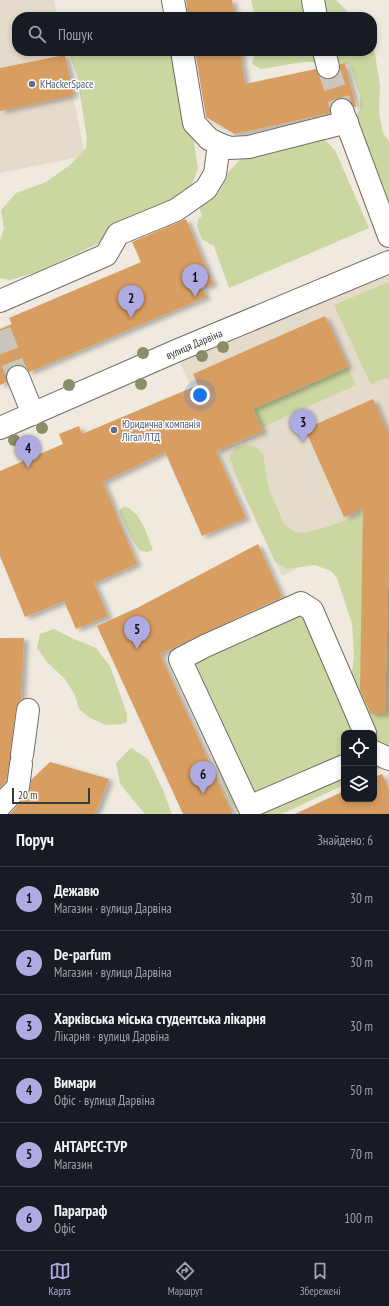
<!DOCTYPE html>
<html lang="uk">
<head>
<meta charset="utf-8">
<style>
	body { margin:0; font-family:"PT Sans Narrow",sans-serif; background:#20242c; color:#f1f3f6 }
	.controls { position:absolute; right:12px; bottom:12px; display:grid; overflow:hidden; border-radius:8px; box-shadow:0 2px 6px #0003 }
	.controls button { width:36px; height:36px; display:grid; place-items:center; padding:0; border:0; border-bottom:1px solid #363941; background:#171b24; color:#f1f3f6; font:20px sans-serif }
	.scale { position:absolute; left:12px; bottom:10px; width:78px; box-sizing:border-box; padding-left:4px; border:2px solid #3b3935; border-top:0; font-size:11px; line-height:14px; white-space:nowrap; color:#3b3935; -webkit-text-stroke:3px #fff; paint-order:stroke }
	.you { position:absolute; left:200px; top:395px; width:14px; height:14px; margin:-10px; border:3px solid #fff; border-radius:50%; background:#1a73e8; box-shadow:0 0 0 6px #1a73e833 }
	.badge { display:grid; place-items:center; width:26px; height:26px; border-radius:50%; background:#adabe2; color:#111; font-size:13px; font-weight:700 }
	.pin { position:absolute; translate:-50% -33px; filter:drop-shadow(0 1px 2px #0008) }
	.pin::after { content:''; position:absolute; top:21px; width:14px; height:12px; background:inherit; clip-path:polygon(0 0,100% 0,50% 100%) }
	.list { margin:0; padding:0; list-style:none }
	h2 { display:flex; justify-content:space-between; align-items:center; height:52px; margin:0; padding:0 16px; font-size:17px }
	h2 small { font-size:13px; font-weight:400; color:#9ea1a6 }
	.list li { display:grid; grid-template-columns:26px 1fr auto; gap:12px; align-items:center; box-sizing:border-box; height:64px; padding:0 16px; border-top:1px solid #363941 }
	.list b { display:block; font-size:15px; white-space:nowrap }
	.list p { margin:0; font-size:13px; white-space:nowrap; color:#9ea1a6 }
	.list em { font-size:13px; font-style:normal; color:#9ea1a6 }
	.icon { flex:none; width:22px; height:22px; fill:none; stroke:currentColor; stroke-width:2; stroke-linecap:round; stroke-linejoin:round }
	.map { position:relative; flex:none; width:389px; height:814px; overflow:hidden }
	.search { position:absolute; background:#171b24; box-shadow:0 2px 6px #0003; left:12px; right:12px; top:12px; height:44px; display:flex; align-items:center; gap:10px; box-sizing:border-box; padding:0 14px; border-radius:16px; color:#9ea1a6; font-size:15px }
	.sheet { height:436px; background:#171b24 }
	nav { display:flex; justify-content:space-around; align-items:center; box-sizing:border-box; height:56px; border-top:1px solid #363941; background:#171b24; font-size:11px; color:#9ea1a6 }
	nav a { display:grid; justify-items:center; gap:2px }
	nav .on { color:#adabe2 }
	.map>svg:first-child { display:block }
</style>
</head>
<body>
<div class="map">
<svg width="389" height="814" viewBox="0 0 389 814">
	<defs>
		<filter id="shadow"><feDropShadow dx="4.5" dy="2.5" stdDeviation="2" flood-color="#0004"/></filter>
	</defs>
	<rect width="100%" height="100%" fill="#efe9df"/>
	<g fill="#e5dbcb">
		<path d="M0,0H54L57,17H17V51H64L85,156L0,173Z"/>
		<path d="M389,274V523L282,576L179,361Z"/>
	</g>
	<g fill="#cbd7a1">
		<path d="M251,0H336L353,17H255Z"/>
		<path d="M372,40L373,42L380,85L379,113L383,133L389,141V211L353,118L360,110V96L350,65L333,62H303L261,69L252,64L255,51H372Z"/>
		<path d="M68,51H173L193,136L198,169L188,194L142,223L37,272L10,280L0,278V240L4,228L1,210L16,193L46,182L70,165L86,148L87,139L77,75Z"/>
		<path d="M324,139L335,150L369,228L229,288L214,246L202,239L197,227L198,219L202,216L199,207L215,197L222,188L229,171L244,156Z"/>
		<path d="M389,282V378L380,380L371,385L334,305Z"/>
		<path d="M348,367L356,385L261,428L253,409Z"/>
		<path d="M246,445L256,447L263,454L268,486L284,524L295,532L304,533L320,529L341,522L379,506L389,503V766L374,771V733H344V785L282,814H239L231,802L213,760L210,738L191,663L299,610L351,680L354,655L352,624L337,578L331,571L315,565L287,569L275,562L236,475L229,456L235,448Z"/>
		<path d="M124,506C141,512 147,534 153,550L146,552L139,550L132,539L119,511Z"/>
		<path d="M54,629L74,639L96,648L110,666L127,714V722L122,724L106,725L90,718L79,709L75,695L64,678L48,663L37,648L40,634Z"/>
		<path d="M131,748L148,759L163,790L172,814H145L120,784L116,763Z"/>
	</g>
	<g fill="#d89d60" filter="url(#shadow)">
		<path d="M186,0H232L235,17H188Z"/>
		<path d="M195,51H240L245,84L316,69L319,76L325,79H331L337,76L340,70V64L345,63L356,107H354L350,100L344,98H338L332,102L330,108V113L235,134L206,117Z"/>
		<path d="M65,55L74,95L0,111V68Z"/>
		<path d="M186,219L213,284L202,288L206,297L29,372L26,367L20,365L13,366L8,370L6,375L7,382L0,385V329L12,324L9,318L141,262L132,242Z"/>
		<path d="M325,316L348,367L253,409L263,431L216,451L246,518L202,536L165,452L103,482L137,564L94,583L108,616L76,629L64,601L25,617L0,556V471L63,444L59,434L79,426L82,434L198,385L193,374Z"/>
		<path d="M373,399L389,435V550L385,714H371L360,690L363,508L344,517L305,429Z"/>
		<path d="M258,544L282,597L160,654L233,814H183L97,626L139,607Z"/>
		<path d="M0,638H24L21,700L18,703L16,708L10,753V758L6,781L0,788Z"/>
		<path d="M50,762L109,779L95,814H10L27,795L30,789L31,780Z"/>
		<path d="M382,774L389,790V814H295L344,791V799H374V777Z"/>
	</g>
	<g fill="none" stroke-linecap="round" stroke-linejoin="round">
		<g stroke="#cbc6bd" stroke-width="22" stroke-dasharray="22 11" stroke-linecap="butt">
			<path d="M328,67L342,110"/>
			<path d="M0,331L18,377"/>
		</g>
		<g stroke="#716c63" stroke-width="24">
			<g id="minor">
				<path d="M173,0L176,17"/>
				<path d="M313,0L316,17"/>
				<path d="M182,51L194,123L209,139L219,144L230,148L249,147L347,122"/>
				<path d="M324,51L328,67"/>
				<path d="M342,110L389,236"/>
				<path d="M0,301L106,255L118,234L176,210L206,189L215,174L219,144"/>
				<path d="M18,377L33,414"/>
				<path d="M0,428L176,351L389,262"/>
				<path d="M374,752L389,759"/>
				<path d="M22,755L28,710"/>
				<path d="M344,766L249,807L180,659L205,646L301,603L312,610L365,733"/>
				<path d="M0,806L18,787L21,764"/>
			</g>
		</g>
		<use href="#minor" stroke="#fff" stroke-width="22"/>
	</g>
	<g fill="#8b8d67">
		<circle cx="223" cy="347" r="6"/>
		<circle cx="143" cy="353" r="6"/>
		<circle cx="202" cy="356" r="6"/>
		<circle cx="141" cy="384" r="6"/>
		<circle cx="69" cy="385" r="6"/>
		<circle cx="42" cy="428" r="6"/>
		<circle cx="14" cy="440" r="6"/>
	</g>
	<g fill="#5c6f8a" stroke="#fff" stroke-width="1.5">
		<circle cx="32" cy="84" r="4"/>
		<circle cx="114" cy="430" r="4"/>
	</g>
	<g text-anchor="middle" stroke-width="3" stroke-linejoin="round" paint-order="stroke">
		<g font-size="11" fill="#4e5e75" stroke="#fff" text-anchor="start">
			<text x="40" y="88">KHackerSpace</text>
			<text x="122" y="428">Юридична компанія<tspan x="122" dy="13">Лігал ЛТД</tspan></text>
		</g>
		<g font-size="11" fill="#3b3935" stroke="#fff">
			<text transform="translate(194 344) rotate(-23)" y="4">вулиця Дарвіна</text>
		</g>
	</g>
</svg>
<div class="controls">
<button><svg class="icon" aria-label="locate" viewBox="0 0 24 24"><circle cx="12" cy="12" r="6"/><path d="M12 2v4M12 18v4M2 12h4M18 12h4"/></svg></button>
<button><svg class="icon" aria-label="layers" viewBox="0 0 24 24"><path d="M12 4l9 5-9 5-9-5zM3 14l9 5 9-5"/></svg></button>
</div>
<div class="scale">20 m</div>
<div class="you"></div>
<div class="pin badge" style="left:195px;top:297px">1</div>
<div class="pin badge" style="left:131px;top:318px">2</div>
<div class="pin badge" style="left:303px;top:442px">3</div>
<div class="pin badge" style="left:28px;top:468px">4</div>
<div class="pin badge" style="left:137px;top:649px">5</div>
<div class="pin badge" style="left:203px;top:794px">6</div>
<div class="search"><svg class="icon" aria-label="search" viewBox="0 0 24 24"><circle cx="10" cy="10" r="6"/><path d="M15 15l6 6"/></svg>Пошук</div>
</div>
<section class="sheet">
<h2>Поруч<small>Знайдено: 6</small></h2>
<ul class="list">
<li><span class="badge">1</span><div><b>Дежавю</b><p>Магазин · вулиця Дарвіна</p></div><em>30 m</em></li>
<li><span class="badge">2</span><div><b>De-parfum</b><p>Магазин · вулиця Дарвіна</p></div><em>30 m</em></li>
<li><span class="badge">3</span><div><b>Харківська міська студентська лікарня</b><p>Лікарня · вулиця Дарвіна</p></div><em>30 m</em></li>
<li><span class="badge">4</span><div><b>Вимари</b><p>Офіс · вулиця Дарвіна</p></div><em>50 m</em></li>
<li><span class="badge">5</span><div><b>АНТАРЕС-ТУР</b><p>Магазин</p></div><em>70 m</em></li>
<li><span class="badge">6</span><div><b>Параграф</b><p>Офіс</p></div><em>100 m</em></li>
</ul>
</section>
<nav>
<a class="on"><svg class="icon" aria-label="map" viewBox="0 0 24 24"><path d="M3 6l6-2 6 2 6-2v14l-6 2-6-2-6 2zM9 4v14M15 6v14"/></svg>Карта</a>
<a><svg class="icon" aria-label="directions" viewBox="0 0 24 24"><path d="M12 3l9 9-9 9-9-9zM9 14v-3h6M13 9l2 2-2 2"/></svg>Маршрут</a>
<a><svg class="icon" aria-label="saved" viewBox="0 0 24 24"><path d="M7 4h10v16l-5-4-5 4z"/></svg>Збережені</a>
</nav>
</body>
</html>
